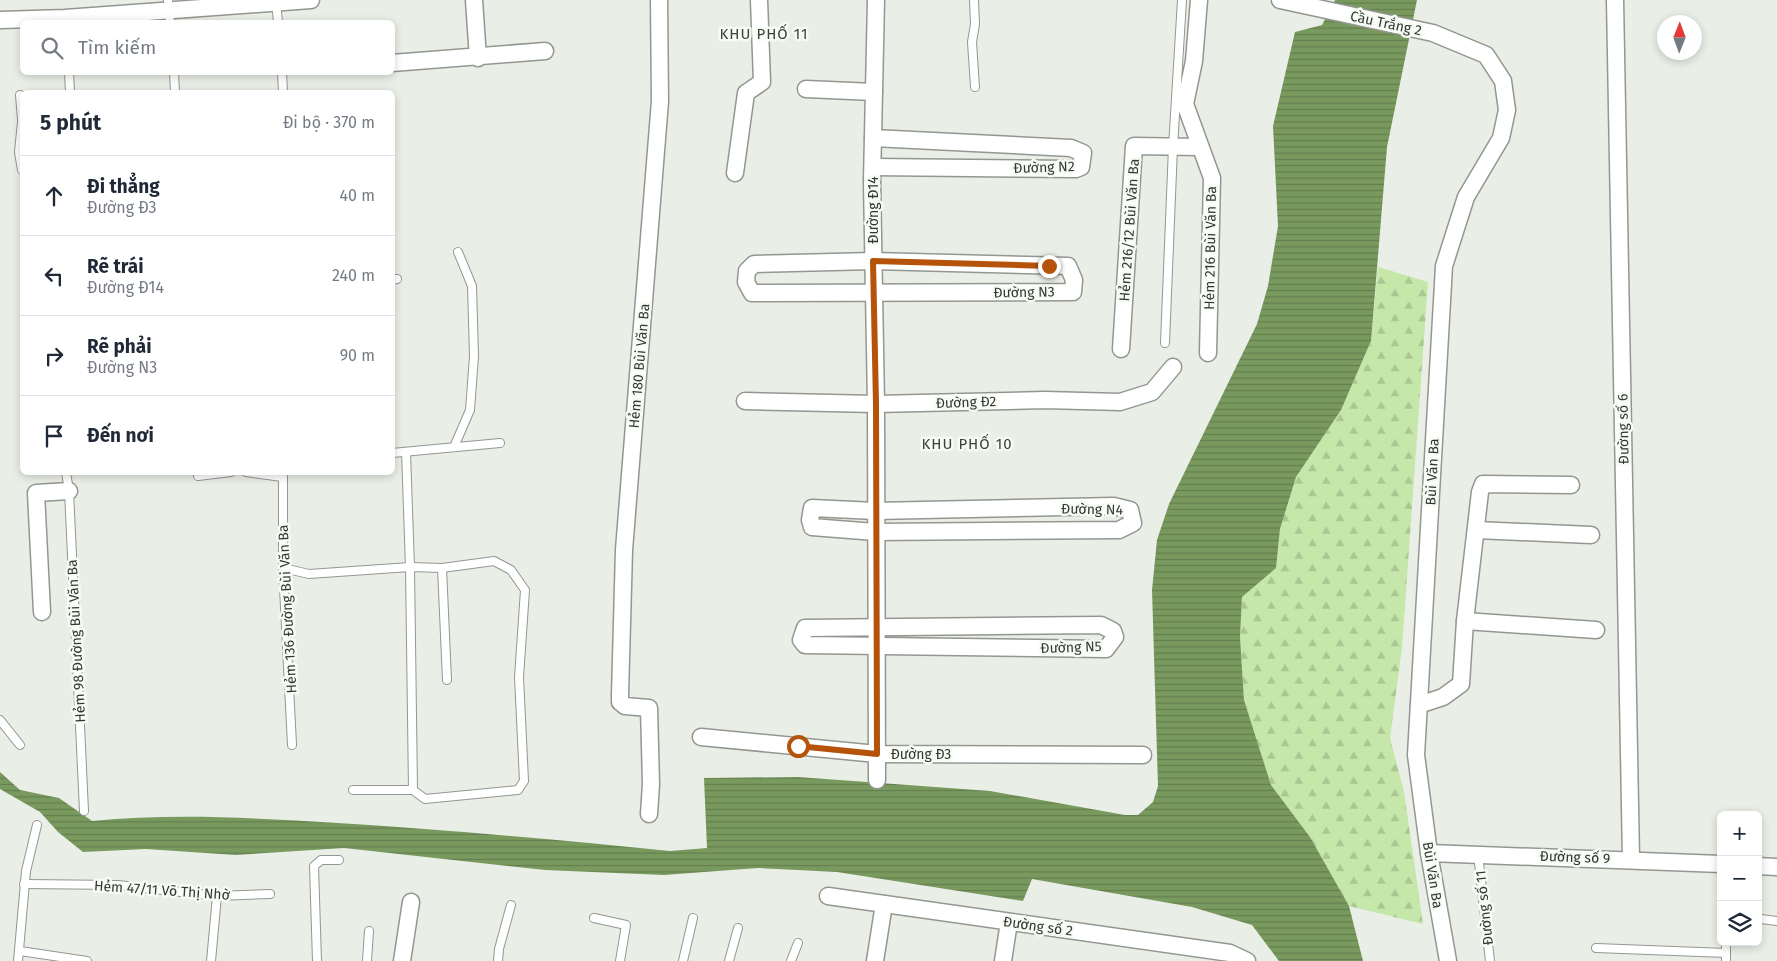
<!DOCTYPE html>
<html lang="vi">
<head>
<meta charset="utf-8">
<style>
	body { margin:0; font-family:"Fira Sans",sans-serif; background:#f6f6f7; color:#1f2937 }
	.controls { position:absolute; right:15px; bottom:15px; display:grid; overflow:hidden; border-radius:8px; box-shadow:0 2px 8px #0003 }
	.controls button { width:45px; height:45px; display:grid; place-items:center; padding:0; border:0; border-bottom:1px solid #e0e1e3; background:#fff; color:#1f2937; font:25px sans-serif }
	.compass { position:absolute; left:1657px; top:15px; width:45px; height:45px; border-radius:50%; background:#fff; box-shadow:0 2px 8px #0003; rotate:1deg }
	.stop { position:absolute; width:15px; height:15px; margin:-11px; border:4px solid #b45309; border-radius:50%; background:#fff }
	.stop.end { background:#b45309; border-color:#fff; box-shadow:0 1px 5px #0008 }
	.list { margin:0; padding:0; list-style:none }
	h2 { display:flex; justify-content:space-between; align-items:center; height:65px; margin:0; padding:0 20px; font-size:21px }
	h2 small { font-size:16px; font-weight:400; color:#747a83 }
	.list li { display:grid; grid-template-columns:32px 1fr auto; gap:15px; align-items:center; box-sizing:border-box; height:80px; padding:0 20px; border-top:1px solid #e0e1e3 }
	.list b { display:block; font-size:19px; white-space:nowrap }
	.list p { margin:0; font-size:16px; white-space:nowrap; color:#747a83 }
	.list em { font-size:16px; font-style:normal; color:#747a83 }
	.icon { flex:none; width:28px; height:28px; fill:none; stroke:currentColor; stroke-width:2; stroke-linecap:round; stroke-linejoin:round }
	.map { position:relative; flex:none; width:1777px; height:961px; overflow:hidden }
	.search { position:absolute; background:#fff; box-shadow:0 2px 8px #0003; left:20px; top:20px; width:375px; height:55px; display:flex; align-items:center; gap:12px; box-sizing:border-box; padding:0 18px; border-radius:8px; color:#747a83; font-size:19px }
	.panel { position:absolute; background:#fff; box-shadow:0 2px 8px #0003; left:20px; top:90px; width:375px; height:385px; border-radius:8px }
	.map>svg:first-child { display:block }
</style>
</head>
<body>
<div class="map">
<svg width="1777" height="961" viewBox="0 0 1777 961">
	<defs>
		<pattern id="forest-firs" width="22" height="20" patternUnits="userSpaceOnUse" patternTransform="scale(1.25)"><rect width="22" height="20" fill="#c5e7aa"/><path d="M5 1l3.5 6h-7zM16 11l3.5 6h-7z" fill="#aac793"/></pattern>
		<pattern id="water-rules" width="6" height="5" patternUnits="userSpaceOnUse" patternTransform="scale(1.25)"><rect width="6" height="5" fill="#799a5e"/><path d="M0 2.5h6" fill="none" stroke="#647e4e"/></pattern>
	</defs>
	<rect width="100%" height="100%" fill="#e9eee6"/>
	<path fill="url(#forest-firs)" d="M1378,267L1428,282L1402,648L1390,738L1404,792L1423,924L1349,906L1310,837L1271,785L1244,700L1240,637L1242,597L1276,568L1280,529L1296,477L1341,410L1371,341Z"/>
	<path fill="url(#water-rules)" d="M1335,0H1417L1387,147L1371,341L1341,410L1296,477L1280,529L1276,568L1242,597L1240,637L1244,700L1271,785L1310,837L1349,906L1363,961H1279L1252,925L1192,907L1032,879L1023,901L837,872L758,868L664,875L545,870L344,848L236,855L146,849L83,852L58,832L40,812L0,789V772L20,790L59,798L92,821C174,813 256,818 338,823C449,830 560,840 670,851L707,848L704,778L798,777L990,791L1125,815H1138L1153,802L1158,786L1152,590L1157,540L1169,504L1257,324L1268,286L1278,226L1273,126L1295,32L1322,25Z"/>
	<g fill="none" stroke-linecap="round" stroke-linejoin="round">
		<g stroke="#939790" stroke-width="10">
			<g id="lane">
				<path d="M168,0L170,22"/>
				<path d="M974,0L975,24L972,42L975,87"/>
				<path d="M276,2L278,22"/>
				<path d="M69,72L70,92"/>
				<path d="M174,72L175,92"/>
				<path d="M282,72L283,92"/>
				<path d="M20,95L22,119"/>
				<path d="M22,122L19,152L22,170"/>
				<path d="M392,280L397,279"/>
				<path d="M1165,343L1173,147L1182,0"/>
				<path d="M454,447L470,410L474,356L472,286L458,252"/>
				<path d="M406,452L410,567L413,790"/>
				<path d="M392,453L500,443"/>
				<path d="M66,472L69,491L84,811"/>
				<path d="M246,472L282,477"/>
				<path d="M283,472V568L292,745"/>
				<path d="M198,476L231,472"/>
				<path d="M283,568L309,574L410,567L442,568L494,561L511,570L525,590L519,677L524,781L518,790L425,799L413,790H353"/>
				<path d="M442,568L447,680"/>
				<path d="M0,720L20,745"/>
				<path d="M1478,854L1490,961"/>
				<path d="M24,884L118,885L217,896L270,894"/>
				<path d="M594,918L626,925L620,961"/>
				<path d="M1761,919L1777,921"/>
				<path d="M1596,948L1726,953"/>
				<path d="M20,951L87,961"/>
				<path d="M18,961L26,871L37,825"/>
				<path d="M211,961L217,896"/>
				<path d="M317,961L314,866L321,860H339"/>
				<path d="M367,961L369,931"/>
				<path d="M498,961L499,949L511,905"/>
				<path d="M683,961L693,918"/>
				<path d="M729,961L738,928"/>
				<path d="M791,961L798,943"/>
				<path d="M1726,961V942"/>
			</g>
		</g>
		<g stroke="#939790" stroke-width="19">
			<g id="street">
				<path d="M474,0L478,58"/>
				<path d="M876,0L872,181L876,404L877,780"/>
				<path d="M1199,0L1194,61L1185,104L1212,178L1208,353"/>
				<path d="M1280,0L1433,33L1486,55L1503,81L1507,110L1501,138L1466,197L1444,266L1416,755L1429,853L1448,961"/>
				<path d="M1615,0L1631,859"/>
				<path d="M0,20L65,18L311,0"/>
				<path d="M392,63L545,51"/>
				<path d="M806,89L874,92"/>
				<path d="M873,167L1076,169L1081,167L1083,153L1071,148L873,138"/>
				<path d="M735,173L746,93L762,82L759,0"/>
				<path d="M873,261L1068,266L1074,280L1073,292L752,293L746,282L747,271L754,264Z"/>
				<path d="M1121,349L1134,146L1200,147"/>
				<path d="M745,401L876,404L1045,400L1120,402L1152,392L1173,367"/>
				<path d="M1114,506L1130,510L1133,523L1119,530L875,532L812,527L810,520L812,508L875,511Z"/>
				<path d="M1477,530L1591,535"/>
				<path d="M42,612L36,493L69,491"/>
				<path d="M1465,621L1596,630"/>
				<path d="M1101,625L1113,631L1115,637L1106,649L805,645L801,640L805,628Z"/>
				<path d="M1419,705L1443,697L1461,684L1465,621L1480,492L1483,484L1571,485"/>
				<path d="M701,737L877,754L1143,755"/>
				<path d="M649,814L651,784L649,708L625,706L620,702V695L624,550L660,101L659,0"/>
				<path d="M1429,853L1721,864"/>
				<path d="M1758,866L1777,867"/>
				<path d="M828,896L1230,953L1247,961"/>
				<path d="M402,961L411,902"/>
				<path d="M875,961L884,904"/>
				<path d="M1003,961L1009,922"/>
			</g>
		</g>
		<use href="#lane" stroke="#fff" stroke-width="8"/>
		<use href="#street" stroke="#fff" stroke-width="16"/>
	</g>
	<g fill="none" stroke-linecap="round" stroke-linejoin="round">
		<path stroke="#b45309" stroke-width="6" d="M798,746L877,754L876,404L873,261L1049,266"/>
	</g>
	<g text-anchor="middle" stroke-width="5" stroke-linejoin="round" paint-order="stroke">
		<g font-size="14" fill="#343633" stroke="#f6fbf3">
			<text transform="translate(1386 23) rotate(12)" y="5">Cầu Trắng 2</text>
			<text transform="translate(1044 167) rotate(-2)" y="5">Đường N2</text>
			<text transform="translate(873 210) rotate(-90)" y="5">Đường Đ14</text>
			<text transform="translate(1129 230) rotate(-86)" y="5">Hẻm 216/12 Bùi Văn Ba</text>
			<text transform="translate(1210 248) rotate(-89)" y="5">Hẻm 216 Bùi Văn Ba</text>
			<text transform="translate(1024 292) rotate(-1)" y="5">Đường N3</text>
			<text transform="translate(639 366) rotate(-85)" y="5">Hẻm 180 Bùi Văn Ba</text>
			<text transform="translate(966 402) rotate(-2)" y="5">Đường Đ2</text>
			<text transform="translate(1623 429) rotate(-91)" y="5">Đường số 6</text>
			<text transform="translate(1432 472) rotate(-87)" y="5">Bùi Văn Ba</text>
			<text transform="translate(1092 509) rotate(1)" y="5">Đường N4</text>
			<text transform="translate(287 609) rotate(-93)" y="5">Hẻm 136 Đường Bùi Văn Ba</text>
			<text transform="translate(76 641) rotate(-93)" y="5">Hẻm 98 Đường Bùi Văn Ba</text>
			<text transform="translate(1071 647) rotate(-2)" y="5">Đường N5</text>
			<text x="921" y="759">Đường Đ3</text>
			<text transform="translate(1575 857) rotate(2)" y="5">Đường số 9</text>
			<text transform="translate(1433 875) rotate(81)" y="5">Bùi Văn Ba</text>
			<text transform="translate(162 890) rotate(4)" y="5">Hẻm 47/11 Võ Thị Nhờ</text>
			<text transform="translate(1484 908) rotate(-96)" y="5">Đường số 11</text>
			<text transform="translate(1038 926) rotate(8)" y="5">Đường số 2</text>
		</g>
		<g font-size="15" letter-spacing="1" fill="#3d413a" stroke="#f6fbf3">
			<text x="764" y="39">KHU PHỐ 11</text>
			<text x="967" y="449">KHU PHỐ 10</text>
		</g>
	</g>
</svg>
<div class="controls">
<button>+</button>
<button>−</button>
<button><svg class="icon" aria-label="layers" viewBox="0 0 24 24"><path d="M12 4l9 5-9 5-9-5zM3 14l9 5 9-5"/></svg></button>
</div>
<svg class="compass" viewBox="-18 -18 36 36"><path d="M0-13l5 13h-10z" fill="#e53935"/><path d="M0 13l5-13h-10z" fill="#747a83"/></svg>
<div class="stop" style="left:798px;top:746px"></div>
<div class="stop end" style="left:1049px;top:266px"></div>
<div class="search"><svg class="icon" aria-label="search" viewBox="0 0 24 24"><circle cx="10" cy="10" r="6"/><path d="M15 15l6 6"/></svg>Tìm kiếm</div>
<section class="panel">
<h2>5 phút<small>Đi bộ · 370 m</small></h2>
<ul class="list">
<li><svg class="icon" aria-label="ahead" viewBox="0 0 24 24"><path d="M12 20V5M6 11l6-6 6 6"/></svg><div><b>Đi thẳng</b><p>Đường Đ3</p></div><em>40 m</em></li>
<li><svg class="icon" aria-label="left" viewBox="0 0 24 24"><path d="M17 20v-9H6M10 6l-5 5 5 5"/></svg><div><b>Rẽ trái</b><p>Đường Đ14</p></div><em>240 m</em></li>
<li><svg class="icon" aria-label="right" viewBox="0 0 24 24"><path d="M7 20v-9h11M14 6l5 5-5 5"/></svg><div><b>Rẽ phải</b><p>Đường N3</p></div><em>90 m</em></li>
<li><svg class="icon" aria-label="arrive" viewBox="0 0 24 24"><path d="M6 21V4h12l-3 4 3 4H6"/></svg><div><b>Đến nơi</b></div></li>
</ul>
</section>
</div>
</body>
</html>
